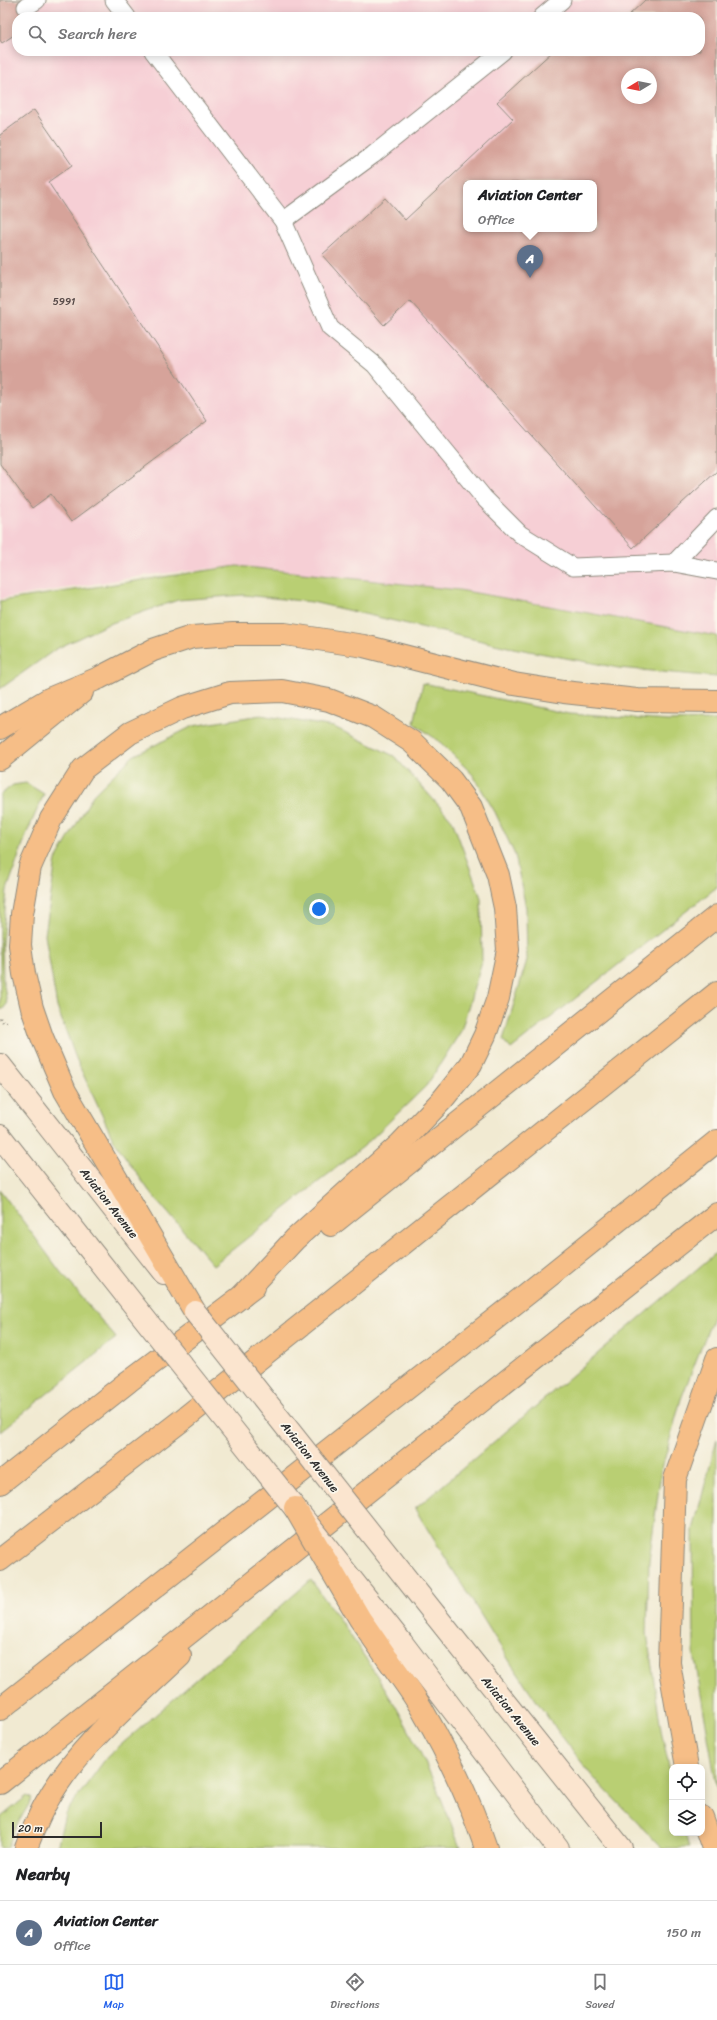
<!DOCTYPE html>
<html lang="en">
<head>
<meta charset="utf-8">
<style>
	body { margin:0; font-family:Sriracha,sans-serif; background:#f2f2f2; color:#202124 }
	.controls { position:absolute; right:12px; bottom:12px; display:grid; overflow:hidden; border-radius:8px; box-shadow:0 2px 10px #0003 }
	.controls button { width:36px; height:36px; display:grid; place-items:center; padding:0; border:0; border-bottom:1px solid #e0e0e0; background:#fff; color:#202124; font:20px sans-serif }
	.compass { position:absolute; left:621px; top:68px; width:36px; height:36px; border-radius:50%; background:#fff; box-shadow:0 2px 10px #0003; rotate:260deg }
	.scale { position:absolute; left:12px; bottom:10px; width:90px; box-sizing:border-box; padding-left:4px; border:2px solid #2b2b2b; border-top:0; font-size:11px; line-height:14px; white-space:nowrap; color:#2b2b2b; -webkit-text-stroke:3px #fbf7ec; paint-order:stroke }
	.you { position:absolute; left:319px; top:909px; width:14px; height:14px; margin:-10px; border:3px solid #fff; border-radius:50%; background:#1a73e8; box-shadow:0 0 0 6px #1a73e833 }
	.badge { display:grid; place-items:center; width:26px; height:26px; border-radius:50%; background:#2563eb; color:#fff; font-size:13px; font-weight:700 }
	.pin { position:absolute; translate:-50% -33px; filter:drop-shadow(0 1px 2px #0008) }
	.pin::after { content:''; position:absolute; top:21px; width:14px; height:12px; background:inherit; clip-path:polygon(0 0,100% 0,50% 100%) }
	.popup { position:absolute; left:463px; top:180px; width:134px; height:52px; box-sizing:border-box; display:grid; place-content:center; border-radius:8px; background:#fff; filter:drop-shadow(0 1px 3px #0005); font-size:13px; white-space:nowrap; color:#757577 }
	.popup b { font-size:15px; color:#202124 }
	.popup::after { content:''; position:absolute; left:50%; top:100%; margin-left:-8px; border:8px solid transparent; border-top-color:#fff }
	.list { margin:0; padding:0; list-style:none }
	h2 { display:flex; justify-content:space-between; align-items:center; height:52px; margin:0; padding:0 16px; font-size:17px }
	h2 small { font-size:13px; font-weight:400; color:#757577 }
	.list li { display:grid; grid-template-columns:26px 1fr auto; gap:12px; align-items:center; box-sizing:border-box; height:64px; padding:0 16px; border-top:1px solid #e0e0e0 }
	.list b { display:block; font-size:15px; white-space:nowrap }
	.list p { margin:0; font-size:13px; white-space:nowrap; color:#757577 }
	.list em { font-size:13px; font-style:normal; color:#757577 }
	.icon { flex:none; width:22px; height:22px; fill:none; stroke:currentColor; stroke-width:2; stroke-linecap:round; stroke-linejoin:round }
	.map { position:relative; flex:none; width:717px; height:1848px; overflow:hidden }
	.search { position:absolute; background:#fff; box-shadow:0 2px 10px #0003; left:12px; right:12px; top:12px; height:44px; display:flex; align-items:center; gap:10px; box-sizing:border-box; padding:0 14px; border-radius:16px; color:#757577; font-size:15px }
	.sheet { height:116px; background:#fff }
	nav { display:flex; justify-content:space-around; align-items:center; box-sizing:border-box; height:56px; border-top:1px solid #e0e0e0; background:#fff; font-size:11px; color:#757577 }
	nav a { display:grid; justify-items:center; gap:2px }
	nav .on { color:#2563eb }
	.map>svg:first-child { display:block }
</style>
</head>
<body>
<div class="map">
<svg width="717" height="1848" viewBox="0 0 717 1848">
	<rect width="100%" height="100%" fill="#fbf7ec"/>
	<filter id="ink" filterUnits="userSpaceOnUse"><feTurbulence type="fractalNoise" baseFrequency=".025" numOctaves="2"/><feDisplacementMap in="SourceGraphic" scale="8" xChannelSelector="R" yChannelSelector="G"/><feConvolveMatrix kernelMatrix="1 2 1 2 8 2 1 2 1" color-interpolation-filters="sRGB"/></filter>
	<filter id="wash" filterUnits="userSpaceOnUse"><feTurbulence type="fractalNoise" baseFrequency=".012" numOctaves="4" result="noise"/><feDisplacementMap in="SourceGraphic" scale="16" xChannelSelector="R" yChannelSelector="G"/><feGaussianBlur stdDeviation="0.9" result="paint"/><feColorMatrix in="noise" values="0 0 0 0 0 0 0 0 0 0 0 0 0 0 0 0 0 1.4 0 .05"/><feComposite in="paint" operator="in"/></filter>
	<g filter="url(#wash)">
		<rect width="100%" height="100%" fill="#f1ead2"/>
		<path fill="#f6cfd5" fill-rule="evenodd" d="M0,0H717V636L459,590L237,566L149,575L0,599ZM17,17H700V51H17ZM627,74H651V98H627ZM466,183H594V229H466Z"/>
		<g fill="#b9cf73" stroke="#727d4f">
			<path d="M237,566L459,590L717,636V677L619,668L508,647L312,602L244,595L178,600L106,625L56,649L0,689V601Z"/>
			<path d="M423,683L569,714L668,721L717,720V887L511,1049L503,1040L527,960L526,908L515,855L495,812L473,775L441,743L414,723Z"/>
			<path d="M261,715L334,727L394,756L452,820L481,898L482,961L461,1031L427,1085L364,1146L213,1265L150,1192L114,1141L77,1061L57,1007L45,935L56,860L93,795L133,756L193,726Z"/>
			<path d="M26,783L44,794L26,835L7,890L2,943L3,979L7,1004L2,1010L0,1007V795L13,785Z"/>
			<path d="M0,1190L59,1270L116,1338L0,1432Z"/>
			<path d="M717,1252V1307L681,1399L661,1472L649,1561L647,1633L661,1730L672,1780V1833H685L689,1848H662L592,1776L551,1722L512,1665L415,1509Z"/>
			<path d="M717,1439V1790L694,1653L693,1530Z"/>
			<path d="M311,1580C332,1609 353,1638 372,1668C409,1724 438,1785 460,1848H57L65,1814L107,1757Z"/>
			<path d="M27,1796L32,1799L14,1830L8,1848H0V1818Z"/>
		</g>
		<g id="blocks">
			<g fill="#d6a39a" fill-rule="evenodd">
				<path d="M0,0H22L33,17H17V33L2,43L0,40Z"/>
				<path d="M645,0H717V471L633,548L410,301L384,325L322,255L385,198L405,220L513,119L497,102L553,51H700V17H627ZM627,74H651V98H627ZM466,183H594V229H466Z"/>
				<path d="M34,110L72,165L48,182L207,421L71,522L51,494L32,508L0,464V135Z"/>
			</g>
		</g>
	</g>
	<g filter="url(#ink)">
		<use href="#blocks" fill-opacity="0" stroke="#8e8a7e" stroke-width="1"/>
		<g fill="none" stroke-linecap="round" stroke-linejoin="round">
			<g stroke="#8e8a7e" stroke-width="19">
				<g id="lane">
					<path d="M114,0L127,17"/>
					<path d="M26,7L37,0"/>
					<path d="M542,17L562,0"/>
					<path d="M153,51L283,221L330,328L375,365L484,498L520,534L573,567L674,563L717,571"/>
					<path d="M283,221L373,155L503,51"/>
					<path d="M674,563L717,518"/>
				</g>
			</g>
			<g stroke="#8e8a7e" stroke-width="24">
				<g id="secondary">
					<path d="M0,1065L164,1273"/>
					<path d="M0,1136L87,1246"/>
					<path d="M436,1616L621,1848"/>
					<path d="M402,1643L558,1848"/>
				</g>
			</g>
			<g stroke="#8e8a7e" stroke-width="24">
				<g id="highway">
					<path d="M0,728L49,699L99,678L153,650L192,637L233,634H285L364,646L514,684L564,692L637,700L717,701"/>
					<path d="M0,759L82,692"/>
					<path d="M331,1225L717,916"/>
					<path d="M195,1312L65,1091L42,1037L32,1008L24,974L20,945L22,914L30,867L51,819L83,769L130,733L182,708L230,693L282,691L329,700L373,717L412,742L451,780L471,807L498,875L505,908L508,950L498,998L485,1035L471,1064L443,1099L399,1145L295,1239L242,1296"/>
					<path d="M0,1483L129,1381L254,1287"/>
					<path d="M0,1560L186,1417L717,993"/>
					<path d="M385,1655C398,1674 413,1692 424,1713C449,1756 470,1801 486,1848"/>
					<path d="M0,1709L528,1293L717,1141"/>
					<path d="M687,1767L669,1663L675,1479L717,1359"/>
					<path d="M0,1783L717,1214"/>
					<path d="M702,1817L713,1848"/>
					<path d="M26,1848C32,1833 38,1817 46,1803C77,1747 134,1700 180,1656"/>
				</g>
			</g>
			<path stroke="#8e8a7e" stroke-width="2.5" stroke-dasharray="1 3" stroke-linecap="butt" d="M0,1018L3,1022L8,1021"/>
			<use href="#lane" stroke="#fff" stroke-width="17"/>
			<use href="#secondary" stroke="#fbe5cf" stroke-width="22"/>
			<use href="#highway" stroke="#f6be87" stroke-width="22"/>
			<g stroke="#8e8a7e" stroke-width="24" stroke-linecap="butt">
				<g id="secondary-bridge">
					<path d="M87,1246L402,1643"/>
					<path d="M195,1312L436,1616"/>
				</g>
			</g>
			<g stroke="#8e8a7e" stroke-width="24" stroke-linecap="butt">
				<path id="highway-bridge" d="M295,1508L360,1619L385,1655"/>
			</g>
			<use href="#secondary-bridge" stroke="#fbe5cf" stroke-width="22"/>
			<use href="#highway-bridge" stroke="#f6be87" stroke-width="22"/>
		</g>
	</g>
	<g text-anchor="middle" stroke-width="3.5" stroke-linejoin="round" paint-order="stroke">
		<g font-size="10" fill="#564947">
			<text x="64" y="305">5991</text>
		</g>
		<g font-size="12" fill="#2b2b2b" stroke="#fbf7ec">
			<text transform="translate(109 1203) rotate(52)" y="4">Aviation Avenue</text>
			<text transform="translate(310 1457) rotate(52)" y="4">Aviation Avenue</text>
			<text transform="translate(511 1711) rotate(51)" y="4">Aviation Avenue</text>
		</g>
	</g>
</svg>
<div class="controls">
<button><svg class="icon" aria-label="locate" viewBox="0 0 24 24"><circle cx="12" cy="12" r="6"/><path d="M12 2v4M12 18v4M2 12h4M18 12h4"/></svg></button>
<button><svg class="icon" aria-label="layers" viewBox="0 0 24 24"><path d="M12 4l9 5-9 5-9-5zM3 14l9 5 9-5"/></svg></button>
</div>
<svg class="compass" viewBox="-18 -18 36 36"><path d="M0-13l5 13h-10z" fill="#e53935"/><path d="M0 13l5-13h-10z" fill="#757577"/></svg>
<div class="scale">20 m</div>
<div class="you"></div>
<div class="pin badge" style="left:530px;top:278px;background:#5c6f8a">A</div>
<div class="popup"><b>Aviation Center</b>Office</div>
<div class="search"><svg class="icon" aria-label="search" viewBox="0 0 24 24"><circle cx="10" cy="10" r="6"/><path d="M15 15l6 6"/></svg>Search here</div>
</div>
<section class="sheet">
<h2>Nearby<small></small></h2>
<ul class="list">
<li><span class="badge" style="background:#5c6f8a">A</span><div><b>Aviation Center</b><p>Office</p></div><em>150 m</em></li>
</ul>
</section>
<nav>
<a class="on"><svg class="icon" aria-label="map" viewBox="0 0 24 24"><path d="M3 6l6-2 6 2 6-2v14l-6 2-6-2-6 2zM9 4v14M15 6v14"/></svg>Map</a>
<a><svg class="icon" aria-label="directions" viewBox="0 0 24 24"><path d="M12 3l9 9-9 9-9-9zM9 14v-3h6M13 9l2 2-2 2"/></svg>Directions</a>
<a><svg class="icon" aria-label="saved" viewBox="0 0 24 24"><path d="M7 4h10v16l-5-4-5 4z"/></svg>Saved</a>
</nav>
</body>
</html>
